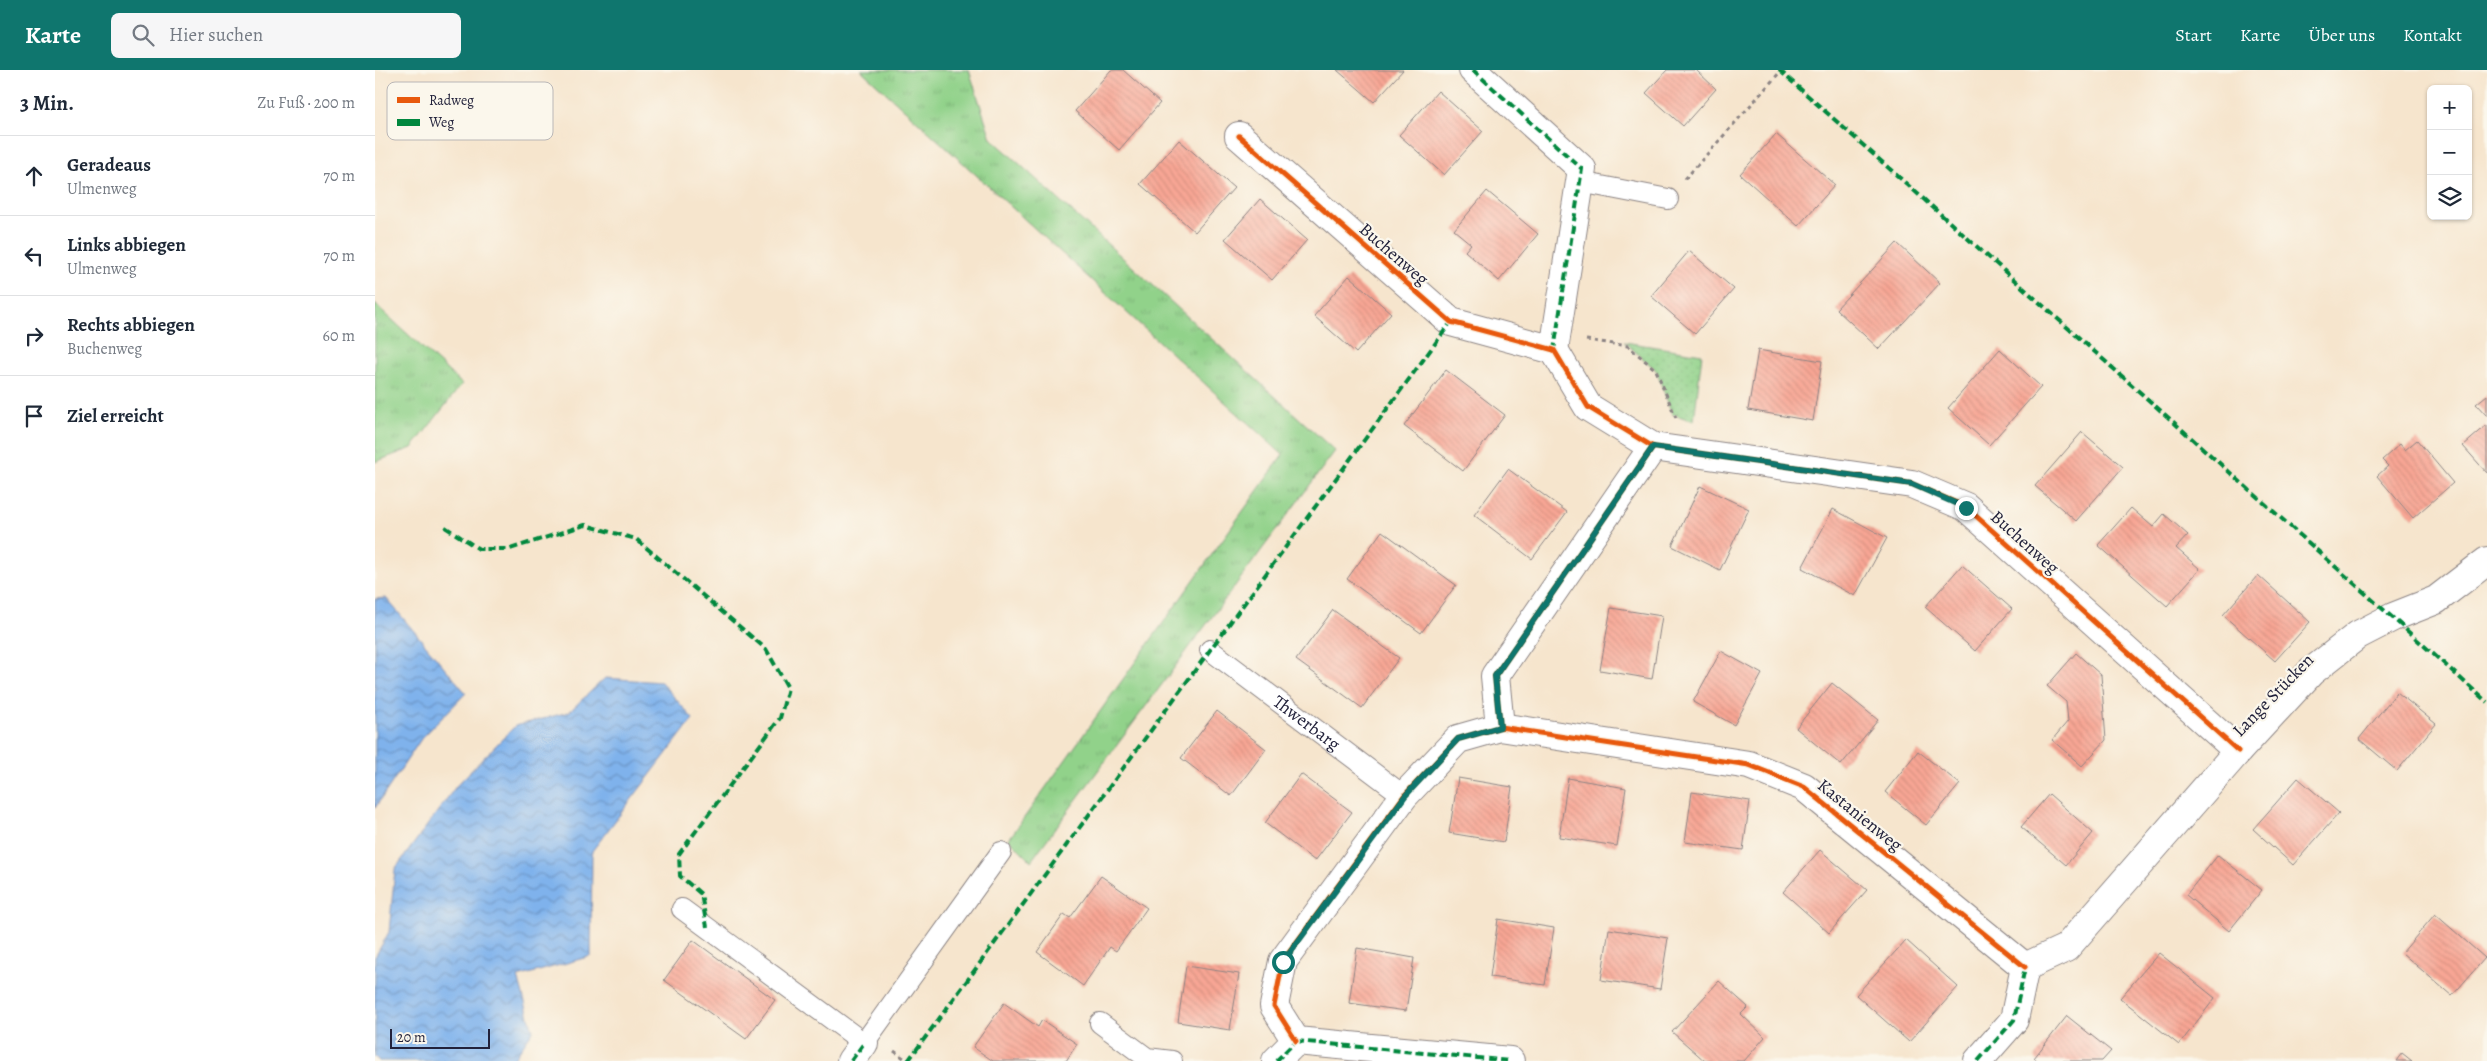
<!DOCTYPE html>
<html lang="de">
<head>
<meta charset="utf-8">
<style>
	body { margin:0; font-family:Alegreya,serif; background:#f6f6f7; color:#1f2937 }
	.controls { position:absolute; right:15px; top:15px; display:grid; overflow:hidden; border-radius:8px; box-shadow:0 1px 4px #0004 }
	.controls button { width:45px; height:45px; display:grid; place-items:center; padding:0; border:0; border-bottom:1px solid #e0e1e3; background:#fff; color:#1f2937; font:25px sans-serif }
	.scale { position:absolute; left:15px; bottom:12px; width:100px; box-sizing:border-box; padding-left:5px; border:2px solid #22223b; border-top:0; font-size:14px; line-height:18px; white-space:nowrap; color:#22223b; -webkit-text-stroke:4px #fbf7ec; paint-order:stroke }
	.stop { position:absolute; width:15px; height:15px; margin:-11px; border:4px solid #0f766e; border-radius:50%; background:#fff }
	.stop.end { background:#0f766e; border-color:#fff; box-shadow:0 1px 5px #0008 }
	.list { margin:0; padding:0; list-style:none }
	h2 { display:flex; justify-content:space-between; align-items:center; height:65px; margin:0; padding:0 20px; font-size:21px }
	h2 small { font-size:16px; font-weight:400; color:#747a83 }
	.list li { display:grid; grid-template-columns:32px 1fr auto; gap:15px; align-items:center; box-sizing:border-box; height:80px; padding:0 20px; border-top:1px solid #e0e1e3 }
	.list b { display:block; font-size:19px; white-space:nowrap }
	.list p { margin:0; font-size:16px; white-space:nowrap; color:#747a83 }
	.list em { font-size:16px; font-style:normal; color:#747a83 }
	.icon { flex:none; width:28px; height:28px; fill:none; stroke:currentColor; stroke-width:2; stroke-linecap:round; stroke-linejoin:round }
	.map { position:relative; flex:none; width:2112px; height:991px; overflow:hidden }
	header { display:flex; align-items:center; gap:30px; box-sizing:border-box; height:70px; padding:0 25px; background:#0f766e; color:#fff }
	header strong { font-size:24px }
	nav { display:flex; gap:28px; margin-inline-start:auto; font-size:18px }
	.search { width:350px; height:45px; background:#f6f6f7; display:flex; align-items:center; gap:12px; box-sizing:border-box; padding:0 18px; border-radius:8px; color:#747a83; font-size:19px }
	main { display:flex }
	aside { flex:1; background:#fff }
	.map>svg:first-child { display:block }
</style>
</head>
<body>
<header>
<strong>Karte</strong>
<div class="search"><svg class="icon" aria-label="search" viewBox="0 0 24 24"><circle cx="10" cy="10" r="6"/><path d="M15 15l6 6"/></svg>Hier suchen</div>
<nav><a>Start</a><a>Karte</a><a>Über uns</a><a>Kontakt</a></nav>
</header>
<main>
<aside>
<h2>3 Min.<small>Zu Fuß · 200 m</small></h2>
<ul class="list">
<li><svg class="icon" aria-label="ahead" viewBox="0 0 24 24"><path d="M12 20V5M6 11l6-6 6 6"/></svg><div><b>Geradeaus</b><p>Ulmenweg</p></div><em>70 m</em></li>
<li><svg class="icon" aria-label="left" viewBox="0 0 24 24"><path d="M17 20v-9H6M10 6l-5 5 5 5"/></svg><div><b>Links abbiegen</b><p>Ulmenweg</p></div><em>70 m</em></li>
<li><svg class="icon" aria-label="right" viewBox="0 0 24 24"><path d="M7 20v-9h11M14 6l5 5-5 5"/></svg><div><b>Rechts abbiegen</b><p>Buchenweg</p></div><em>60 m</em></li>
<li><svg class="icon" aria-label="arrive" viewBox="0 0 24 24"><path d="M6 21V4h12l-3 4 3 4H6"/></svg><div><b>Ziel erreicht</b></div></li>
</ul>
</aside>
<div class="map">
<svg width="2112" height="991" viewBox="0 0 2112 991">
	<defs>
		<pattern id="grass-tufts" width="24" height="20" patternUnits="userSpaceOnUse" patternTransform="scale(1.25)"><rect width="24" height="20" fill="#91d28a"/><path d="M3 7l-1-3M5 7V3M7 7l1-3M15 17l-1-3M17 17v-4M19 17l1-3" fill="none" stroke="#7db478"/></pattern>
		<pattern id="park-dots" width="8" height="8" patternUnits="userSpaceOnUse" patternTransform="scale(1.25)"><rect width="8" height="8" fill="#91d28a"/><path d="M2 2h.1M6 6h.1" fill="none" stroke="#7db478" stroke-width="1.8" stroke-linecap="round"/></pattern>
		<pattern id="water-waves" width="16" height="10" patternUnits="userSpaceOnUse" patternTransform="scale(1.25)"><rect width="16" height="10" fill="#7fb2ec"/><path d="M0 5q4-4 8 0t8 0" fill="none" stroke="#6890c0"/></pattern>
		<pattern id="building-back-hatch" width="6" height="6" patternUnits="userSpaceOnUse" patternTransform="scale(1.25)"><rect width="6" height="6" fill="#f8a694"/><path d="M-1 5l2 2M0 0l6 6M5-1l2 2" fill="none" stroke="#d48f80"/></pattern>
	</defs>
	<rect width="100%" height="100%" fill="#fbf7ec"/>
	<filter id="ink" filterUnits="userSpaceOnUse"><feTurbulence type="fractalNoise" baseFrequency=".02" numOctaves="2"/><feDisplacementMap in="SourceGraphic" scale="10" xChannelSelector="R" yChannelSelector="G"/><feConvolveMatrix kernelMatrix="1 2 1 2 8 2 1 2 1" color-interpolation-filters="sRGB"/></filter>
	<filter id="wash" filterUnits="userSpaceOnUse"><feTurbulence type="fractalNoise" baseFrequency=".0096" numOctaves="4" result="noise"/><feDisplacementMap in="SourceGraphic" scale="20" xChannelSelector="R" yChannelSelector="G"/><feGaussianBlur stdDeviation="1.12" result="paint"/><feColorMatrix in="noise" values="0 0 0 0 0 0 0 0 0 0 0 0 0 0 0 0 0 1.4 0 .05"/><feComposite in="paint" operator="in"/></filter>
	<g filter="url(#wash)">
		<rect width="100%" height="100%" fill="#f6e5cd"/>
		<g fill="url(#grass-tufts)" stroke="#5a7a62">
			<path d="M486,0H594L616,68L960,381L656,791L634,769L908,385Z"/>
			<path d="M0,234L87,314L37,378L0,392Z"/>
		</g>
		<path fill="url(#park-dots)" stroke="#5a7a62" d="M1249,272L1327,284L1319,351L1297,344L1281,300Z"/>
		<g fill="url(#water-waves)" stroke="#506a94">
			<path d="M11,528L91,623L46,669L0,738V529Z"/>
			<path d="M230,608L286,612L318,649L217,781L216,886L143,907L158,961L137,991H4L0,987V887L14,862L20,799L82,715L140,656L194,642Z"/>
		</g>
		<g id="blocks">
			<g fill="url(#building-back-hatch)">
				<path d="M736,0H748L785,33L744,80L700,41Z"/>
				<path d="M962,0H1028L999,32Z"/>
				<path d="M1292,0H1321L1341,19L1308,56L1271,23Z"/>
				<path d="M1063,21L1108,61L1069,105L1024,65Z"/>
				<path d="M1401,64L1460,115L1423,156L1365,104Z"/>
				<path d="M804,70L859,118L820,162L765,114Z"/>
				<path d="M1112,121L1163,164L1124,211L1090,181L1096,174L1079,160Z"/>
				<path d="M885,129L932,170L897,210L850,169Z"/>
				<path d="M1522,173L1565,213L1504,279L1461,239Z"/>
				<path d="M1314,181L1359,219L1320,264L1276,226Z"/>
				<path d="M974,206L1016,243L981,283L939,246Z"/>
				<path d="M1625,279L1666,317L1614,375L1573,338Z"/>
				<path d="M1383,280L1447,291L1438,351L1373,340Z"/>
				<path d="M1071,300L1130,345L1088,401L1029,356Z"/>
				<path d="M2112,325V346L2101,334Z"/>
				<path d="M2112,355V403L2088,376Z"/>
				<path d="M1707,362L1748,397L1701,451L1660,416Z"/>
				<path d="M2042,370L2078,413L2038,448L2002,406L2013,396L2007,390L2025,374L2030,380Z"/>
				<path d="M1133,399L1192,442L1157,489L1099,445Z"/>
				<path d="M1325,416L1374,439L1345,500L1297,476Z"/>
				<path d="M1756,438L1778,457L1789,444L1813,465L1801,478L1825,499L1792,536L1723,475Z"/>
				<path d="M1458,439L1512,468L1480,526L1427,498Z"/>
				<path d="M1007,461L1081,515L1046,563L972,509Z"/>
				<path d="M1587,495L1637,539L1600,581L1550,537Z"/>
				<path d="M1883,505L1935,552L1900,591L1848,545Z"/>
				<path d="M1236,538L1287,546L1277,609L1225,600Z"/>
				<path d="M958,540L1024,588L987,638L921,590Z"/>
				<path d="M1346,581L1387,604L1359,655L1318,632Z"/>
				<path d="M1701,583L1726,605L1731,670L1707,696L1677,670L1693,651L1691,632L1672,616Z"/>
				<path d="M1457,613L1503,650L1466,695L1421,658Z"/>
				<path d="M2022,622L2061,654L2022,701L1984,669Z"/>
				<path d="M842,641L891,679L856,726L806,688Z"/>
				<path d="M1543,681L1585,714L1551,755L1510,722Z"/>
				<path d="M926,704L977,742L940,791L890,753Z"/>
				<path d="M1083,708L1137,717L1129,772L1074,763Z"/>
				<path d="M1193,708L1251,718L1242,776L1184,767Z"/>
				<path d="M1923,708L1964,743L1918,795L1878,759Z"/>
				<path d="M1317,722L1375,731L1368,780L1310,772Z"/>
				<path d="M1674,724L1718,763L1691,795L1646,757Z"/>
				<path d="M1445,780L1492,820L1454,863L1408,822Z"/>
				<path d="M1843,785L1887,820L1854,861L1811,825Z"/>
				<path d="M726,806L772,838L741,881L735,877L708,916L662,882L689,844L695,848Z"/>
				<path d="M2060,844L2110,888L2077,926L2027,883Z"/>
				<path d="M1123,849L1179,858L1170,915L1115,907Z"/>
				<path d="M1234,859L1293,868L1285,919L1226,910Z"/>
				<path d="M318,870L400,930L371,969L289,910Z"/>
				<path d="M1531,870L1583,917L1534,972L1481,925Z"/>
				<path d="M982,878L1039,888L1031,941L974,933Z"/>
				<path d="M1784,883L1840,928L1804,975L1745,928Z"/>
				<path d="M811,896L864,904L855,960L803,952Z"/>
				<path d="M1344,911L1373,937L1366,944L1390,967L1369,991H1330L1297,962Z"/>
				<path d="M629,933L663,957L667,950L702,974L691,991H618L598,977Z"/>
				<path d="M1692,946L1736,981L1727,991H1663L1659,988Z"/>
				<path d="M2027,983L2037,991H2021Z"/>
			</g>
		</g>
	</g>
	<g filter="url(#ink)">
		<use href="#blocks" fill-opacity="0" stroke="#8c8484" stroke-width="1"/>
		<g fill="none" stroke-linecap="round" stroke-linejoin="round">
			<g stroke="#8c8484" stroke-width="22">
				<g id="service">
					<path d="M1205,112L1293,129"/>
					<path id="s1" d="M835,580L1029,726"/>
					<path d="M307,839L489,973L626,782"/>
					<path d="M725,953L772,988L797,991"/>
				</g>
			</g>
			<g stroke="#8c8484" stroke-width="30">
				<g id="minor">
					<path d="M1098,0L1207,99L1179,280"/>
					<path d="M864,66L1076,252L1179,280"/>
					<path d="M1278,377L1537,414L1591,437L1863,681"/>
					<path d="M1125,657L1374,695L1429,717L1650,897"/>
					<path d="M1650,897L1691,878L1863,681L1936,602L1983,565L2018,547L2061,530L2112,491"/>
					<path d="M921,971L899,936L908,891L1029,726L1083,669L1125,657L1120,606L1278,377L1213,337L1179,280"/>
					<path d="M921,971L1135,991"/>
					<path d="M476,991L489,973"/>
					<path d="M901,991L921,971"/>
					<path d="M1603,991L1639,950L1650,897"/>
				</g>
			</g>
			<g stroke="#8c8484" stroke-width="3" stroke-dasharray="4 4" stroke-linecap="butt">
				<path d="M1310,109L1406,1"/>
				<path d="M1211,270L1253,276L1281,300L1301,348"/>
				<path d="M519,981L533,991"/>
			</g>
			<use href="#service" stroke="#fff" stroke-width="20"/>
			<use href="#minor" stroke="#fff" stroke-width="28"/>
			<g stroke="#00873e" stroke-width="4" stroke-dasharray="8 4" stroke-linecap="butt">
				<path d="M1098,0L1207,99L1179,280"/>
				<path d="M1404,0L2112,632"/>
				<path d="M70,457L104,479H135L210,455L261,469L391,579L413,618L405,648L304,784L305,806L326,824L332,857"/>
				<path d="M921,971L1135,991"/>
				<path d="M476,991L489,973"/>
				<path d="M533,991L1076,252"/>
				<path d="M901,991L921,971"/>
				<path d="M1603,991L1639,950L1650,897L1647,895"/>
			</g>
			<g stroke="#fbf7ec" stroke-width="8">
				<g id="cycleway">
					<path d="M864,66L1076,252L1179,280L1213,337L1278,377L1120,606L1125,657L1083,669L1029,726L908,891L899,936L921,971"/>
					<path d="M1278,377L1537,414L1591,437L1863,681"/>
					<path d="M1125,657L1374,695L1429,717L1650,897"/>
				</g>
			</g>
			<use href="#cycleway" stroke="#e8590c" stroke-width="5"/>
		</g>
	</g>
	<g fill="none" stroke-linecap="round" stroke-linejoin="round" filter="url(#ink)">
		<path stroke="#0f766e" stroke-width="6" d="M908,892L1030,726L1083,669L1125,657L1120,606L1278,377L1537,414L1591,438"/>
	</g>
	<g text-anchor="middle" stroke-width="4.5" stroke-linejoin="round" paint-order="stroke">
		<g font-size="18" fill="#22223b" stroke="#fbf7ec">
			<text transform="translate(1019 184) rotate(41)" y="6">Buchenweg</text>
			<text transform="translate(1650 472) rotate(42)" y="6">Buchenweg</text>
			<text transform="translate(1898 625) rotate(-46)" y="6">Lange Stücken</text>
			<text dy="6" stroke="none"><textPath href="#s1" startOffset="121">Thwerbarg</textPath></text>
			<text transform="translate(1485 745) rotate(39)" y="6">Kastanienweg</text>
		</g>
	</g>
	<rect x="12" y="12" width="166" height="58" rx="8" fill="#fbf7ec" stroke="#bab7b7" stroke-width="1"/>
	<rect x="22" y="27" width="23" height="6" fill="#e8590c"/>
	<rect x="22" y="49" width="23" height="7" fill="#00873e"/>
	<g font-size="14" fill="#22223b">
		<text x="54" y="35">Radweg</text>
		<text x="54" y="57">Weg</text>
	</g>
</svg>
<div class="controls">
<button>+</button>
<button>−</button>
<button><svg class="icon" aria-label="layers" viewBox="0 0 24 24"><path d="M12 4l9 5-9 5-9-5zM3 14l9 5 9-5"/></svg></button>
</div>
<div class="scale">20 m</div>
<div class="stop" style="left:908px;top:892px"></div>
<div class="stop end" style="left:1591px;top:438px"></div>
</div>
</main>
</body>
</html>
